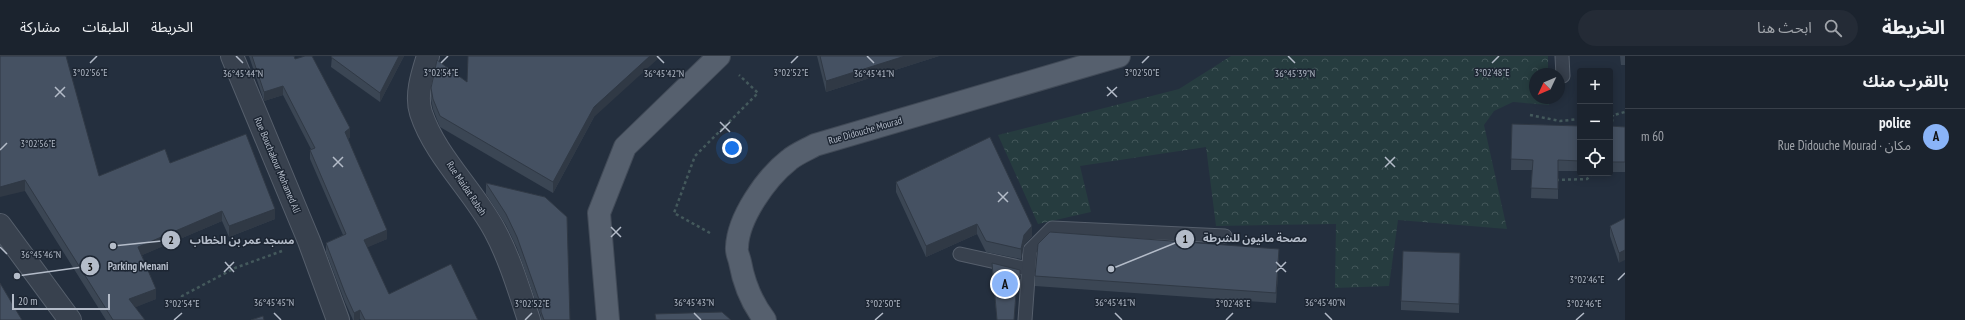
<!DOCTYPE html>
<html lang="ar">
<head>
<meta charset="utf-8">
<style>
	body { margin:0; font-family:"PT Sans Narrow","Noto Sans Arabic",sans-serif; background:#242b36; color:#f1f3f6; direction:rtl }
	.controls { position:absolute; right:12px; top:12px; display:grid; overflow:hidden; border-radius:4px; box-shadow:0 2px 10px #0003 }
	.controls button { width:36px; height:36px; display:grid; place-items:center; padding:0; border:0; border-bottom:1px solid #39404a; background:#1b232e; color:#f1f3f6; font:20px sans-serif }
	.compass { position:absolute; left:1529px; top:12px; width:36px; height:36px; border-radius:50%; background:#1b232e; box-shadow:0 2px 10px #0003; rotate:226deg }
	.scale { position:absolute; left:12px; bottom:10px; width:98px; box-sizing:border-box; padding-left:4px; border:2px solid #b4bcc9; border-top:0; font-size:11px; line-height:14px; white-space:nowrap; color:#b4bcc9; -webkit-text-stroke:3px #1d2633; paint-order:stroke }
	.you { position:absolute; left:732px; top:92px; width:14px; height:14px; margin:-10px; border:3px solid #fff; border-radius:50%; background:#1a73e8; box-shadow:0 0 0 6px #1a73e833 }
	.badge { display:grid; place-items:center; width:26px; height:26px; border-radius:50%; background:#8ab4f8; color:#111; font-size:13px; font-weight:700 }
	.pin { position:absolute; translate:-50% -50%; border:2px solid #fff; box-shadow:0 1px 4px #0006 }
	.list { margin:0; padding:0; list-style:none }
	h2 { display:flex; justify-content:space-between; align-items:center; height:52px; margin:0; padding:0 16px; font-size:17px }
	h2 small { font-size:13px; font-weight:400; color:#a0a4aa }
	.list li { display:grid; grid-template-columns:26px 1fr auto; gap:12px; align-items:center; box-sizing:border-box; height:56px; padding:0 16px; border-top:1px solid #39404a }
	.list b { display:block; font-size:15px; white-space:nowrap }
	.list p { margin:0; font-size:13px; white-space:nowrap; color:#a0a4aa }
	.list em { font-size:13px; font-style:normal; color:#a0a4aa }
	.icon { flex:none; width:22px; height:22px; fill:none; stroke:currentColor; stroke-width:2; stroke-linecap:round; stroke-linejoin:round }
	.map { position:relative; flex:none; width:1625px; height:264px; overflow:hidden; direction:ltr }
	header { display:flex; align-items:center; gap:24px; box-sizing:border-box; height:56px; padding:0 20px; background:#1b232e; border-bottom:1px solid #39404a }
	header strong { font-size:19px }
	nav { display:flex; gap:22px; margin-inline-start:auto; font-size:14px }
	.search { width:280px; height:36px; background:#242b36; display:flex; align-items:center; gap:10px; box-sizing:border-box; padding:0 14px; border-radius:22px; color:#a0a4aa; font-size:15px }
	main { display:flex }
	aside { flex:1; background:#1b232e }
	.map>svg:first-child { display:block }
</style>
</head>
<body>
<header>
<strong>الخريطة</strong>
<div class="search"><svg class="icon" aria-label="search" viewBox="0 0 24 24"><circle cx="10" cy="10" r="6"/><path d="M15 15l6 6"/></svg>ابحث هنا</div>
<nav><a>الخريطة</a><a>الطبقات</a><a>مشاركة</a></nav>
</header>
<main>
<aside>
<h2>بالقرب منك<small></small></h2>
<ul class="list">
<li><span class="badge">A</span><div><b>police</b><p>مكان · Rue Didouche Mourad</p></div><em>60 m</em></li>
</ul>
</aside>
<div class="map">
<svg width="1625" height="264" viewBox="0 0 1625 264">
	<defs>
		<pattern id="forest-crowns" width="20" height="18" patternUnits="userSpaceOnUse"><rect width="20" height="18" fill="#263c3f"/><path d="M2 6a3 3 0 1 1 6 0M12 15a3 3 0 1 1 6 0" fill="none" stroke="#435659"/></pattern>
	</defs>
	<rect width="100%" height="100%" fill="#242f3e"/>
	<path fill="url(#forest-crowns)" d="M1231,0H1548V18H1535V42H1549V49L1513,46L1494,55L1484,69L1507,173L1398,164L1389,230L1335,232L1336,168L1216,170L1206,91L1080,110L1091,156L1038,168L998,79L1179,33Z"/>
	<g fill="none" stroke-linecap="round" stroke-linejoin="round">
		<g stroke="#565f6c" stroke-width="15">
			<g id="lane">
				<path d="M1562,0L1563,20"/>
				<path d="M960,198L1028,213"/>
				<path d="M1025,264L1030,194L1052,172L1225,180"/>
			</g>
		</g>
		<g stroke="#565f6c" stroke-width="24">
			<g id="street">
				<path d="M232,0L309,185L338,264"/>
				<path d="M428,0C423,16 415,39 421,57C435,100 474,135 495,175C510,203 519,234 529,264"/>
				<path d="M0,169L70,264"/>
			</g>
		</g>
		<g stroke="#414a57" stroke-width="24">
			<g id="primary">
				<path d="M608,264L599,157L625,91L719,0"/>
				<path d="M765,264C751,246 744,228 740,206C739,201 736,196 737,191C738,162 766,122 789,104C796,98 806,94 815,89L1119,0"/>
			</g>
		</g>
		<g stroke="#44595c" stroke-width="2.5" stroke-dasharray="3 3" stroke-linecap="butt">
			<path d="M1530,59L1560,65L1580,63"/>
			<path d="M1610,60L1625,56"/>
			<path d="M1610,78L1613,59"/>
			<path d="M1556,124L1587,123L1593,117"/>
			<path d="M710,177L674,157L695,100L758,37L739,19"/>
			<path d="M182,247V240L235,212L282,195"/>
		</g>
		<use href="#lane" stroke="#38414e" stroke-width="13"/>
		<use href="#street" stroke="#38414e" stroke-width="22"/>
		<use href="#primary" stroke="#56606e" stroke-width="22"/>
	</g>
	<g fill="#3b4654">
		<path d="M0,0L99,120L170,107L275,163L229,181L222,165L142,199L156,243L135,251L145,264H106L25,135Z"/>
		<path d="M249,0H294L295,3L350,81L348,83L387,183L367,191L389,238L478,264H361L360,263L357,264H353L345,246L326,196V187L343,179L310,103V94L311,93L283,39L264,45Z"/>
		<path d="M332,0H404L380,46L331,11Z"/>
		<path d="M817,0H939L826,36Z"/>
		<path d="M1620,0H1625V9H1621Z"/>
		<path d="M467,26L594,61L553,137L440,71L433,53L431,43V32Z"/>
		<path d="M1512,68L1580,70V115H1558V143L1531,142L1532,114H1511Z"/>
		<path d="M1610,70L1625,71V116H1610Z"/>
		<path d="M896,126L1032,180L1024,189L1021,203L986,196L977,178L926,201L896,136Z"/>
		<path d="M486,127L545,141L570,264H541V260L517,192L506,169L486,138Z"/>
		<path d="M1625,162L1619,207L1610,180V170Z"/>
		<path d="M1279,203L1276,247L1035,230V220Z"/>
		<path d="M1460,206L1459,257L1401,254V245Z"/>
		<path d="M992,207L1020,219V229H1017L1014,264H997L992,213Z"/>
	</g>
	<g fill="#303945">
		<path d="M399,0H404L380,46V37Z"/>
		<path d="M650,0H661L594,61L553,137V126L594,51Z"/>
		<path d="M905,0H939L826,36V25Z"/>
		<path d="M283,30V39L264,45V36Z"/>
		<path d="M350,72V81L345,85V76Z"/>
		<path d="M25,124V135L0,141V131Z"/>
		<path d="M275,153V163L229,181V170Z"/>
		<path d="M222,155V165L138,201V191Z"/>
		<path d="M977,168V178L926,201V190Z"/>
		<path d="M1032,170V180L1024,189L1021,203V193L1024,179Z"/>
		<path d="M387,174V183L364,193V184Z"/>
		<path d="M1279,193V203L1276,247V237Z"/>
		<path d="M1625,194V204L1619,207V197Z"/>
		<path d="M156,233V243L129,254V243Z"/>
		<path d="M360,254V263L357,264H354V257Z"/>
	</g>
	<g fill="#455162" stroke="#303945">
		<path d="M0,0H66L99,120L165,93L170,107L246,78L275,153L229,170L222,155L138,191L156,233L129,243L145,264H113L25,124L0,131Z"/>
		<path d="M252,0H294L295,3L305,0H312L350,72L345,76L387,174L364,184L389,238L451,208L478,264H365L360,254L354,257L345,237L326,187L346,178L310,94L315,92L283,30L264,36Z"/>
		<path d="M332,0H399L380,37L331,1Z"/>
		<path d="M468,0H650L594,51L553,126L440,60L433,43L431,32L437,4L467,26Z"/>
		<path d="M820,0H905L826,25Z"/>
		<path d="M1512,68L1580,70V105L1558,104V133L1531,132L1533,104L1511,103Z"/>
		<path d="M1610,70L1625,71V106H1610Z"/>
		<path d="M990,81L1032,170L1024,179L1021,193L986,185L977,168L926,190L896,126Z"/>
		<path d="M486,127L545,141L567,161L570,264H544L541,256V249L517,181L506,158Z"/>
		<path d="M1625,162V194L1619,197L1610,170Z"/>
		<path d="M1050,176L1279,193L1276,237L1035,220L1038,188Z"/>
		<path d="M1403,195L1460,197L1459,248L1401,245Z"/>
		<path d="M992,207L1020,214V223H1017L1014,264H997Z"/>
		<path d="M0,227L22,264H0Z"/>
		<path d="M722,256L731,264H656L655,258Z"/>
		<path d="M263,260L264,264H251Z"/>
	</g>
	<path fill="none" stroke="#b4bcc9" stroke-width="1.5" d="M236,0L243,7M657,0L664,7M867,0L874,7M1288,0L1295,7M90,7L97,0M441,7L448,0M791,7L798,0M1142,7L1149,0M1492,7L1499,0M55,31L65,41M1107,31L1117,41M1107,40L1117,31M55,41L65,31M720,66L730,76M720,76L730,66M0,94L7,87M333,101L343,111M1385,101L1395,111M333,111L343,101M1385,111L1395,101M998,136L1008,146M998,146L1008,136M611,171L621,181M611,181L621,171M0,191L7,198M225,206L234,216M1276,206L1286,216M224,216L234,206M1276,216L1286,206M1618,224L1625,217M274,257L281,264M694,257L701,264M1115,257L1122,264M1325,257L1332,264M174,264L182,257M525,264L532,257M875,264L883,257M1226,264L1233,257M1576,264L1584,257"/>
	<g text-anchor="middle" stroke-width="3" stroke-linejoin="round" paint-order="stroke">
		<g font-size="10" fill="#b4bcc9" stroke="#1d2633">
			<text transform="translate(865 74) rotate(-16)" y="4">Rue Didouche Mourad</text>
			<text transform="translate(278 109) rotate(67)" y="4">Rue Bouchakour Mohamed Ali</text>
			<text transform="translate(467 132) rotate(56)" y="4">Rue Maidat Rabah</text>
		</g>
	</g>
	<g font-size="10" text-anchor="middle" fill="#b4bcc9" stroke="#1d2633" stroke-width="3" stroke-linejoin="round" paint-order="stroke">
		<text x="90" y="20">3°02'56"E</text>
		<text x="441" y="20">3°02'54"E</text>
		<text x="791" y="20">3°02'52"E</text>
		<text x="1142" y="20">3°02'50"E</text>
		<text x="1492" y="20">3°02'48"E</text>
		<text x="243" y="21">36°45'44"N</text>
		<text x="664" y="21">36°45'42"N</text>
		<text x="874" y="21">36°45'41"N</text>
		<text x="1295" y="21">36°45'39"N</text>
		<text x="38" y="91">3°02'56"E</text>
		<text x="41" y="202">36°45'46"N</text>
		<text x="1587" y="227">3°02'46"E</text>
		<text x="274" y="250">36°45'45"N</text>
		<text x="694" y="250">36°45'43"N</text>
		<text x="1115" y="250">36°45'41"N</text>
		<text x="1325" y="250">36°45'40"N</text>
		<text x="182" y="251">3°02'54"E</text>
		<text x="532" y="251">3°02'52"E</text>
		<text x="883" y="251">3°02'50"E</text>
		<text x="1233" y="251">3°02'48"E</text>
		<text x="1584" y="251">3°02'46"E</text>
	</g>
	<path fill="none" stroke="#b4bcc9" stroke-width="1.5" d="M1111 213L1185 183M113 190L171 184M17 220L90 210"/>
	<g fill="#b4bcc9" stroke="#1d2633" stroke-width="1.5">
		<circle cx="1111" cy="213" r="4"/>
		<circle cx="113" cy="190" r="4"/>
		<circle cx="17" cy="220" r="4"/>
		<circle cx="1185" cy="183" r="10"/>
		<circle cx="171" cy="184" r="10"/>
		<circle cx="90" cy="210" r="10"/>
	</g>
	<g font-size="12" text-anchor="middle" font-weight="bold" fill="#111">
		<text x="1185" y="187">1</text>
		<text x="171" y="188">2</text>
		<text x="90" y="215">3</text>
	</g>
	<g font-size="11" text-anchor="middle" font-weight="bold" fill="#b4bcc9" stroke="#1d2633" stroke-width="3" stroke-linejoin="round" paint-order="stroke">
		<text x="1255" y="186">مصحة مانيون للشرطة</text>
		<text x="242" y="188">مسجد عمر بن الخطاب</text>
		<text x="138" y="214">Parking Menani</text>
	</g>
</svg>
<div class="controls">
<button>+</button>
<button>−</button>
<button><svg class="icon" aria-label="locate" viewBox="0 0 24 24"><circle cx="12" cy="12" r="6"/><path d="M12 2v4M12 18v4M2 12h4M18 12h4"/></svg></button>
</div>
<svg class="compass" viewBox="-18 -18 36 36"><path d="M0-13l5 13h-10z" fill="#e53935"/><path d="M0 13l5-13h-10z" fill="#a0a4aa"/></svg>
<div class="scale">20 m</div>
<div class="you"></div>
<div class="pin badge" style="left:1005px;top:228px">A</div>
</div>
</main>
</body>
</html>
